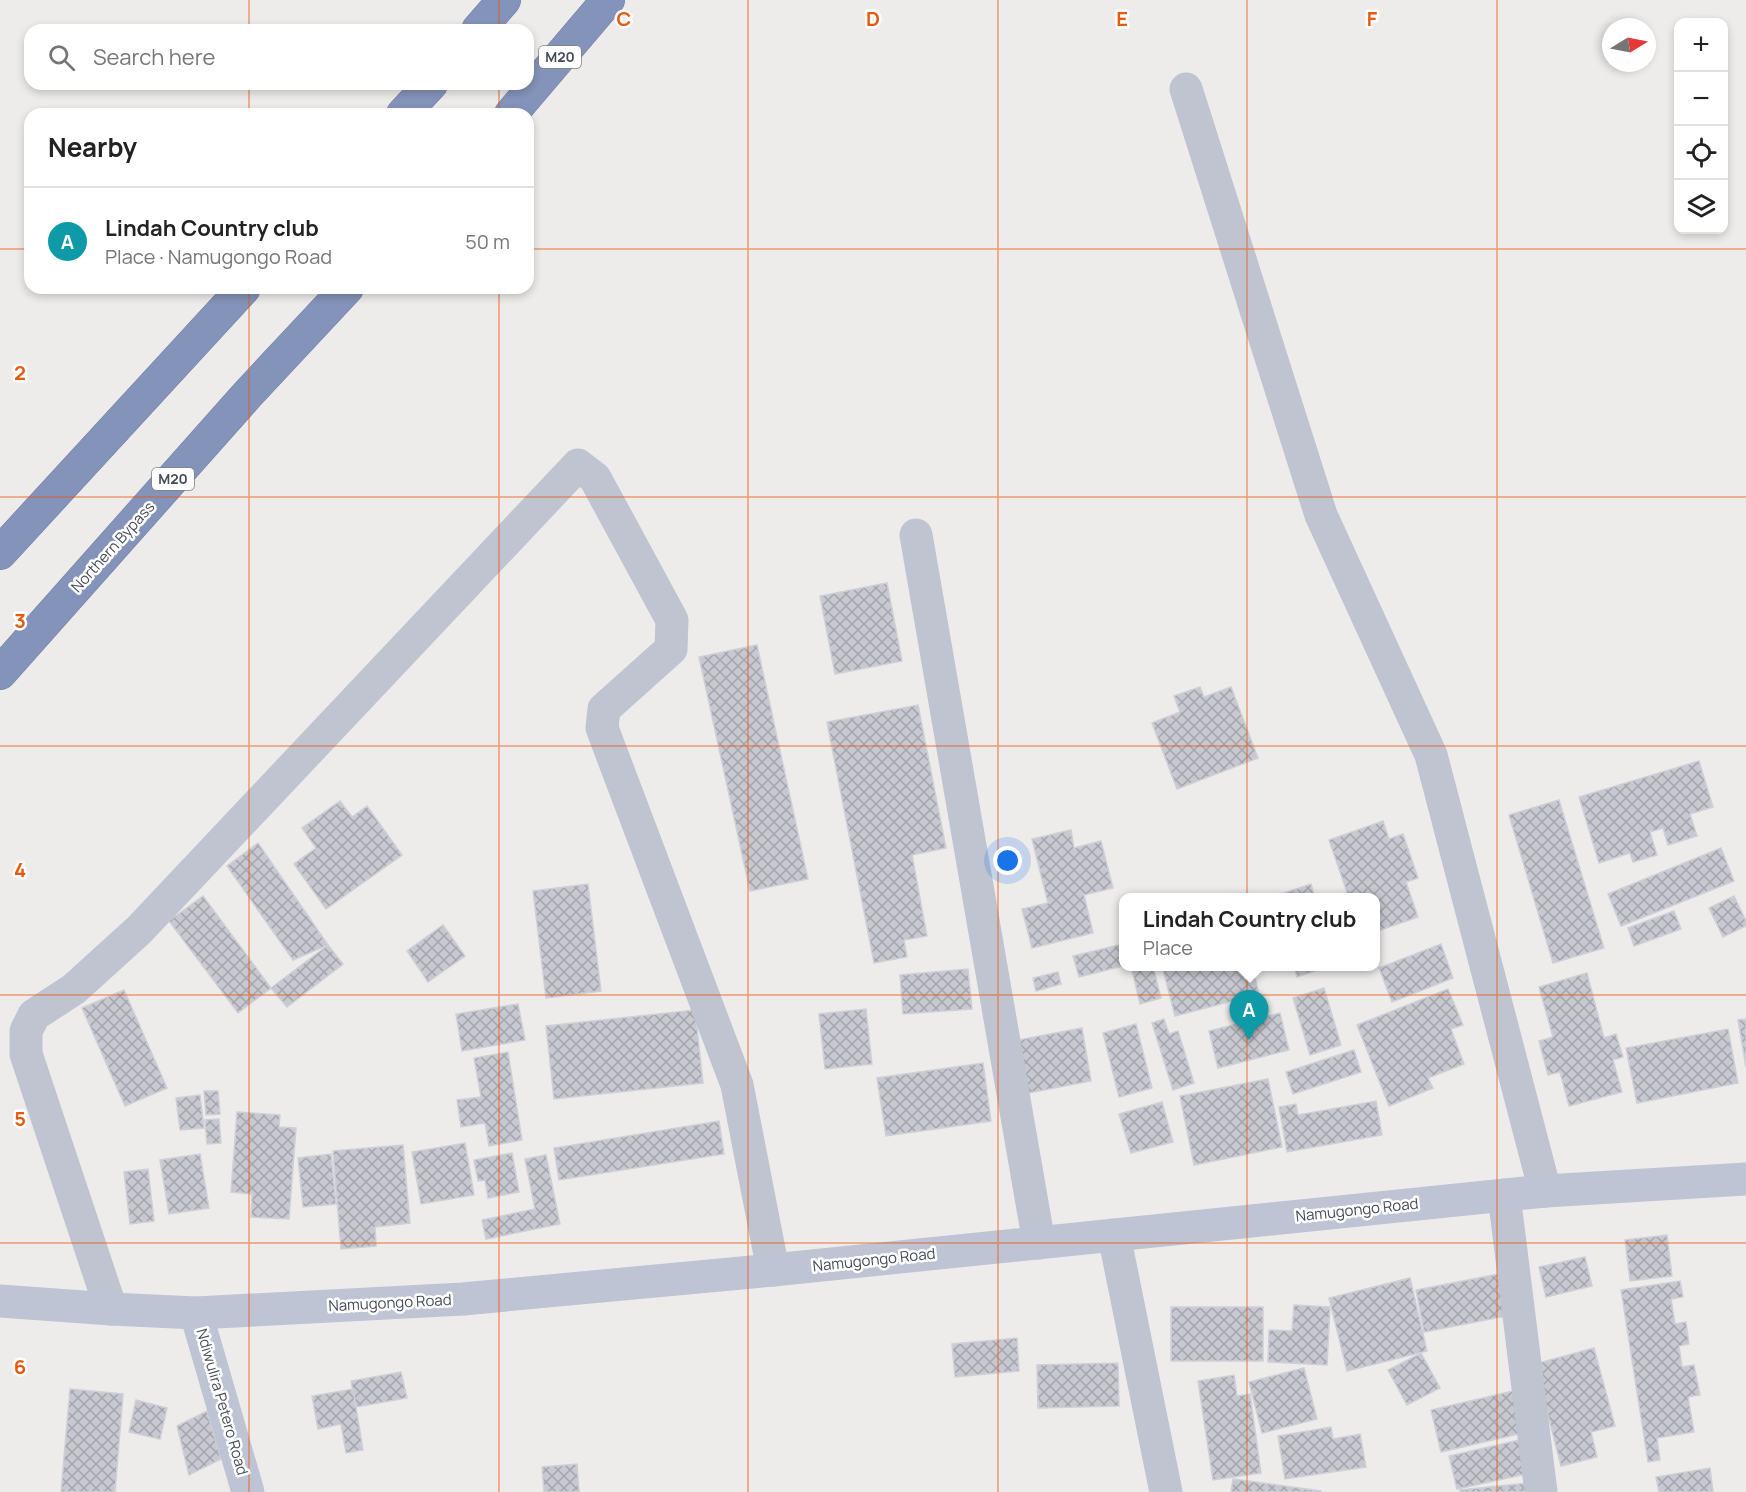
<!DOCTYPE html>
<html lang="en">
<head>
<meta charset="utf-8">
<style>
	body { margin:0; font-family:Manrope,sans-serif; background:#f6f6f6; color:#222 }
	.controls { position:absolute; right:18px; top:18px; display:grid; overflow:hidden; border-radius:12px; box-shadow:0 3px 9px #0003 }
	.controls button { width:54px; height:54px; display:grid; place-items:center; padding:0; border:0; border-bottom:2px solid #e0e0e0; background:#fff; color:#222; font:30px sans-serif }
	.compass { position:absolute; left:1602px; top:18px; width:54px; height:54px; border-radius:50%; background:#fff; box-shadow:0 3px 9px #0003; rotate:80deg }
	.you { position:absolute; left:1008px; top:861px; width:21px; height:21px; margin:-15px; border:4px solid #fff; border-radius:50%; background:#1a73e8; box-shadow:0 0 0 9px #1a73e833 }
	.badge { display:grid; place-items:center; width:39px; height:39px; border-radius:50%; background:#b45309; color:#fff; font-size:20px; font-weight:700 }
	.pin { position:absolute; translate:-50% -50px; filter:drop-shadow(0 2px 3px #0008) }
	.pin::after { content:''; position:absolute; top:32px; width:21px; height:18px; background:inherit; clip-path:polygon(0 0,100% 0,50% 100%) }
	.popup { position:absolute; left:1119px; top:893px; width:261px; height:78px; box-sizing:border-box; display:grid; place-content:center; border-radius:12px; background:#fff; filter:drop-shadow(0 2px 4px #0005); font-size:20px; white-space:nowrap; color:#767676 }
	.popup b { font-size:22px; color:#222 }
	.popup::after { content:''; position:absolute; left:50%; top:100%; margin-left:-12px; border:12px solid transparent; border-top-color:#fff }
	.list { margin:0; padding:0; list-style:none }
	h2 { display:flex; justify-content:space-between; align-items:center; height:78px; margin:0; padding:0 24px; font-size:26px }
	h2 small { font-size:20px; font-weight:400; color:#767676 }
	.list li { display:grid; grid-template-columns:39px 1fr auto; gap:18px; align-items:center; box-sizing:border-box; height:108px; padding:0 24px; border-top:2px solid #e0e0e0 }
	.list b { display:block; font-size:22px; white-space:nowrap }
	.list p { margin:0; font-size:20px; white-space:nowrap; color:#767676 }
	.list em { font-size:20px; font-style:normal; color:#767676 }
	.icon { flex:none; width:33px; height:33px; fill:none; stroke:currentColor; stroke-width:2; stroke-linecap:round; stroke-linejoin:round }
	.map { position:relative; flex:none; width:1746px; height:1492px; overflow:hidden }
	.search { position:absolute; background:#fff; box-shadow:0 3px 9px #0003; left:24px; top:24px; width:510px; height:66px; display:flex; align-items:center; gap:15px; box-sizing:border-box; padding:0 21px; border-radius:18px; color:#767676; font-size:22px }
	.panel { position:absolute; background:#fff; box-shadow:0 3px 9px #0003; left:24px; top:108px; width:510px; height:186px; border-radius:18px }
	.map>svg:first-child { display:block }
</style>
</head>
<body>
<div class="map">
<svg width="1746" height="1492" viewBox="0 0 1746 1492">
	<defs>
		<pattern id="building-cross-hatch" width="8" height="8" patternUnits="userSpaceOnUse" patternTransform="scale(1.5)"><rect width="8" height="8" fill="#c8c9d0"/><path d="M0 0l8 8M0 8l8-8" fill="none" stroke="#a4a5ac"/></pattern>
	</defs>
	<rect width="100%" height="100%" fill="#eeebeb"/>
	<g fill="url(#building-cross-hatch)" stroke="#cfd0d7" stroke-width="1.5">
		<path d="M887,583L902,661L835,674L820,596Z"/>
		<path d="M757,645L808,879L750,891L699,657Z"/>
		<path d="M1200,687L1204,697L1231,687L1258,758L1177,789L1152,723L1180,712L1174,696Z"/>
		<path d="M918,705L946,848L912,855L927,936L904,940L907,957L874,963L827,722Z"/>
		<path d="M1699,761L1713,807L1690,814L1697,836L1668,845L1663,828L1650,832L1657,855L1633,862L1630,853L1599,863L1579,797Z"/>
		<path d="M1559,800L1604,948L1553,963L1509,815Z"/>
		<path d="M340,801L352,817L367,806L402,855L326,909L294,864L316,848L302,828Z"/>
		<path d="M1383,821L1389,839L1403,834L1418,878L1406,882L1418,917L1375,932V898H1349L1329,840Z"/>
		<path d="M1071,830L1074,848L1101,841L1113,888L1084,895L1093,933L1032,948L1022,909L1048,903L1032,839Z"/>
		<path d="M258,843L328,945L293,960L227,866Z"/>
		<path d="M1721,848L1734,881L1621,926L1608,894Z"/>
		<path d="M588,884L601,991L546,998L533,891Z"/>
		<path d="M1311,884L1315,898H1269Z"/>
		<path d="M203,896L271,988L238,1013L169,921Z"/>
		<path d="M1734,896L1746,921V926L1723,937L1709,908Z"/>
		<path d="M1674,911L1681,929L1634,946L1628,928Z"/>
		<path d="M443,925L465,956L428,982L407,951Z"/>
		<path d="M1441,944L1453,978L1392,1002L1379,968Z"/>
		<path d="M328,945L343,964L287,1007L271,988Z"/>
		<path d="M1119,945L1123,966L1079,977L1073,956Z"/>
		<path d="M1131,966H1153L1161,998L1140,1004Z"/>
		<path d="M1162,966H1252L1259,994L1175,1016Z"/>
		<path d="M1294,966H1329L1297,977Z"/>
		<path d="M968,969L972,1009L903,1014L900,975Z"/>
		<path d="M1058,972L1061,984L1036,991L1033,978Z"/>
		<path d="M1587,973L1604,1038L1616,1034L1623,1057L1613,1060L1622,1092L1569,1106L1560,1072L1548,1075L1539,1041L1553,1037L1539,987Z"/>
		<path d="M1324,988L1341,1045L1310,1055L1293,998Z"/>
		<path d="M1448,989L1463,1025L1451,1029L1464,1064L1428,1078L1433,1088L1389,1106L1357,1025Z"/>
		<path d="M124,990L167,1088L125,1106L82,1008Z"/>
		<path d="M518,1004L525,1040L462,1051L456,1014Z"/>
		<path d="M866,1009L872,1064L825,1069L819,1014Z"/>
		<path d="M695,1010L703,1083L554,1099L546,1026Z"/>
		<path d="M1280,1013L1289,1050L1218,1068L1209,1031Z"/>
		<path d="M1164,1019L1169,1034L1178,1031L1194,1083L1173,1090L1152,1023Z"/>
		<path d="M1746,1019V1067L1738,1020Z"/>
		<path d="M1136,1024L1152,1088L1119,1097L1103,1033Z"/>
		<path d="M1082,1028L1091,1081L1028,1093L1018,1040Z"/>
		<path d="M1728,1029L1738,1083L1637,1103L1626,1048Z"/>
		<path d="M1354,1050L1361,1072L1293,1094L1286,1072Z"/>
		<path d="M508,1052L522,1140L489,1146L485,1123L461,1127L457,1100L481,1097L474,1058Z"/>
		<path d="M983,1063L991,1121L886,1136L877,1078Z"/>
		<path d="M1268,1079L1282,1147L1194,1165L1180,1096Z"/>
		<path d="M204,1091H218L220,1114L206,1115Z"/>
		<path d="M200,1095L204,1128L180,1130L176,1098Z"/>
		<path d="M1376,1101L1382,1135L1287,1152L1279,1107L1296,1104L1298,1115Z"/>
		<path d="M1162,1102L1173,1142L1131,1153L1119,1114Z"/>
		<path d="M237,1112L280,1115L279,1127L296,1128L289,1219L251,1217L252,1194L231,1192Z"/>
		<path d="M219,1119L221,1143L207,1144L205,1120Z"/>
		<path d="M719,1121L724,1154L559,1180L554,1148Z"/>
		<path d="M465,1143L474,1195L421,1204L412,1152Z"/>
		<path d="M403,1145L410,1223L375,1227L376,1246L341,1249L333,1151Z"/>
		<path d="M512,1153L519,1192L488,1198L485,1180L478,1181L474,1160Z"/>
		<path d="M200,1154L209,1208L169,1214L160,1160Z"/>
		<path d="M331,1154L336,1204L303,1207L298,1158Z"/>
		<path d="M546,1155L560,1224L486,1239L482,1220L535,1209L525,1159Z"/>
		<path d="M148,1169L154,1221L130,1224L124,1172Z"/>
		<path d="M1667,1235L1672,1276L1630,1281L1625,1240Z"/>
		<path d="M1585,1257L1592,1286L1546,1297L1539,1267Z"/>
		<path d="M1504,1273L1512,1315L1424,1332L1416,1290Z"/>
		<path d="M1410,1278L1427,1351L1347,1371L1329,1298Z"/>
		<path d="M1680,1281L1683,1297L1671,1299L1675,1324L1686,1322L1689,1344L1679,1346L1682,1367L1694,1365L1700,1395L1688,1397L1694,1432L1657,1438L1660,1460L1648,1462L1621,1290Z"/>
		<path d="M1294,1305L1330,1307L1327,1365L1268,1362L1269,1330L1292,1331Z"/>
		<rect x="1171" y="1307" width="92" height="54"/>
		<path d="M1017,1338L1019,1371L955,1377L952,1344Z"/>
		<path d="M1594,1348L1615,1426L1591,1432L1597,1457L1561,1466L1535,1364Z"/>
		<path d="M1421,1353L1440,1388L1407,1405L1388,1370Z"/>
		<path d="M1118,1363L1119,1406L1038,1408L1037,1365Z"/>
		<path d="M1304,1368L1317,1419L1262,1433L1249,1382Z"/>
		<path d="M401,1372L407,1398L356,1407L351,1381Z"/>
		<path d="M1234,1375L1237,1396L1250,1394L1261,1473L1213,1480L1198,1381Z"/>
		<path d="M70,1389L123,1394L115,1492H61Z"/>
		<path d="M353,1389L363,1450L346,1453L341,1424L318,1429L312,1396Z"/>
		<path d="M1513,1391L1523,1433L1441,1452L1431,1410Z"/>
		<path d="M136,1400L167,1408L160,1439L129,1432Z"/>
		<path d="M207,1411L221,1459L189,1475L177,1426Z"/>
		<path d="M1331,1427L1333,1439L1360,1434L1366,1467L1285,1479L1278,1436Z"/>
		<path d="M1524,1439L1531,1473L1457,1489L1449,1456Z"/>
		<path d="M577,1464L579,1492H544L542,1467Z"/>
		<path d="M1710,1468L1713,1492H1659L1656,1477Z"/>
		<path d="M1233,1479L1321,1491V1492H1231Z"/>
		<path d="M1528,1483L1530,1492H1460V1490Z"/>
	</g>
	<g fill="none" stroke-linecap="round" stroke-linejoin="round">
		<g stroke="#707ea4" stroke-width="34">
			<g id="highway">
				<path d="M478,30L504,0"/>
				<path d="M403,114L431,84"/>
				<path d="M511,114L608,0"/>
				<path d="M0,553L244,288"/>
				<path d="M0,673L247,395L347,288"/>
			</g>
		</g>
		<g stroke="#bfc4d0" stroke-width="33">
			<path d="M1186,89L1321,515L1431,755L1545,1191"/>
			<path d="M916,535L1039,1243"/>
			<path d="M1504,1195L1541,1492"/>
			<path d="M1114,1235L1166,1492"/>
			<path d="M111,1309L26,1054V1031L34,1015L74,989L139,930L578,465L595,478L672,620L671,649L604,709L602,728L737,1085L773,1270"/>
		</g>
		<g stroke="#bec4d4" stroke-width="33">
			<path d="M0,1301L111,1309L196,1313L463,1299L773,1270L1545,1191L1746,1179"/>
			<path d="M196,1313L248,1492"/>
		</g>
		<use href="#highway" stroke="#8493b9" stroke-width="33"/>
	</g>
	<path fill="none" stroke="#e8590c" stroke-width="1.5" stroke-opacity="0.55" d="M249,0V30M499,0V30M748,0V1492M998,0V1492M1247,0V1492M1497,0V1492M249,84V114M499,84V114M0,249H30M528,249H1746M249,288V1492M499,288V1492M0,497H1746M0,746H1746M0,995H1746M0,1243H1746"/>
	<g text-anchor="middle" stroke-width="5" stroke-linejoin="round" paint-order="stroke">
		<g fill="#fff" stroke="#7c8189" stroke-width="1.5">
			<rect x="539" y="46" width="42" height="22" rx="4.5"/>
			<rect x="152" y="468" width="42" height="22" rx="4.5"/>
		</g>
		<g font-size="14" font-weight="bold" fill="#444b57">
			<text x="560" y="62">M20</text>
			<text x="173" y="484">M20</text>
		</g>
		<g font-size="15" fill="#444b57" stroke="#fff">
			<text transform="translate(113 547) rotate(-48)" y="5">Northern Bypass</text>
			<text transform="translate(1357 1210) rotate(-6)" y="5">Namugongo Road</text>
			<text transform="translate(874 1260) rotate(-6)" y="5">Namugongo Road</text>
			<text transform="translate(390 1303) rotate(-3)" y="5">Namugongo Road</text>
			<text transform="translate(222 1402) rotate(74)" y="5">Ndiwulira Petero Road</text>
		</g>
	</g>
	<g font-size="20" text-anchor="middle" font-weight="bold" fill="#e8590c" stroke="#fff" stroke-width="5" stroke-linejoin="round" paint-order="stroke">
		<text x="624" y="26">C</text>
		<text x="873" y="26">D</text>
		<text x="1122" y="26">E</text>
		<text x="1372" y="26">F</text>
		<text x="20" y="380">2</text>
		<text x="20" y="628">3</text>
		<text x="20" y="877">4</text>
		<text x="20" y="1126">5</text>
		<text x="20" y="1374">6</text>
	</g>
</svg>
<div class="controls">
<button>+</button>
<button>−</button>
<button><svg class="icon" aria-label="locate" viewBox="0 0 24 24"><circle cx="12" cy="12" r="6"/><path d="M12 2v4M12 18v4M2 12h4M18 12h4"/></svg></button>
<button><svg class="icon" aria-label="layers" viewBox="0 0 24 24"><path d="M12 4l9 5-9 5-9-5zM3 14l9 5 9-5"/></svg></button>
</div>
<svg class="compass" viewBox="-18 -18 36 36"><path d="M0-13l5 13h-10z" fill="#e53935"/><path d="M0 13l5-13h-10z" fill="#767676"/></svg>
<div class="you"></div>
<div class="pin badge" style="left:1249px;top:1040px;background:#0f9aa8">A</div>
<div class="popup"><b>Lindah Country club</b>Place</div>
<div class="search"><svg class="icon" aria-label="search" viewBox="0 0 24 24"><circle cx="10" cy="10" r="6"/><path d="M15 15l6 6"/></svg>Search here</div>
<section class="panel">
<h2>Nearby<small></small></h2>
<ul class="list">
<li><span class="badge" style="background:#0f9aa8">A</span><div><b>Lindah Country club</b><p>Place · Namugongo Road</p></div><em>50 m</em></li>
</ul>
</section>
</div>
</body>
</html>
